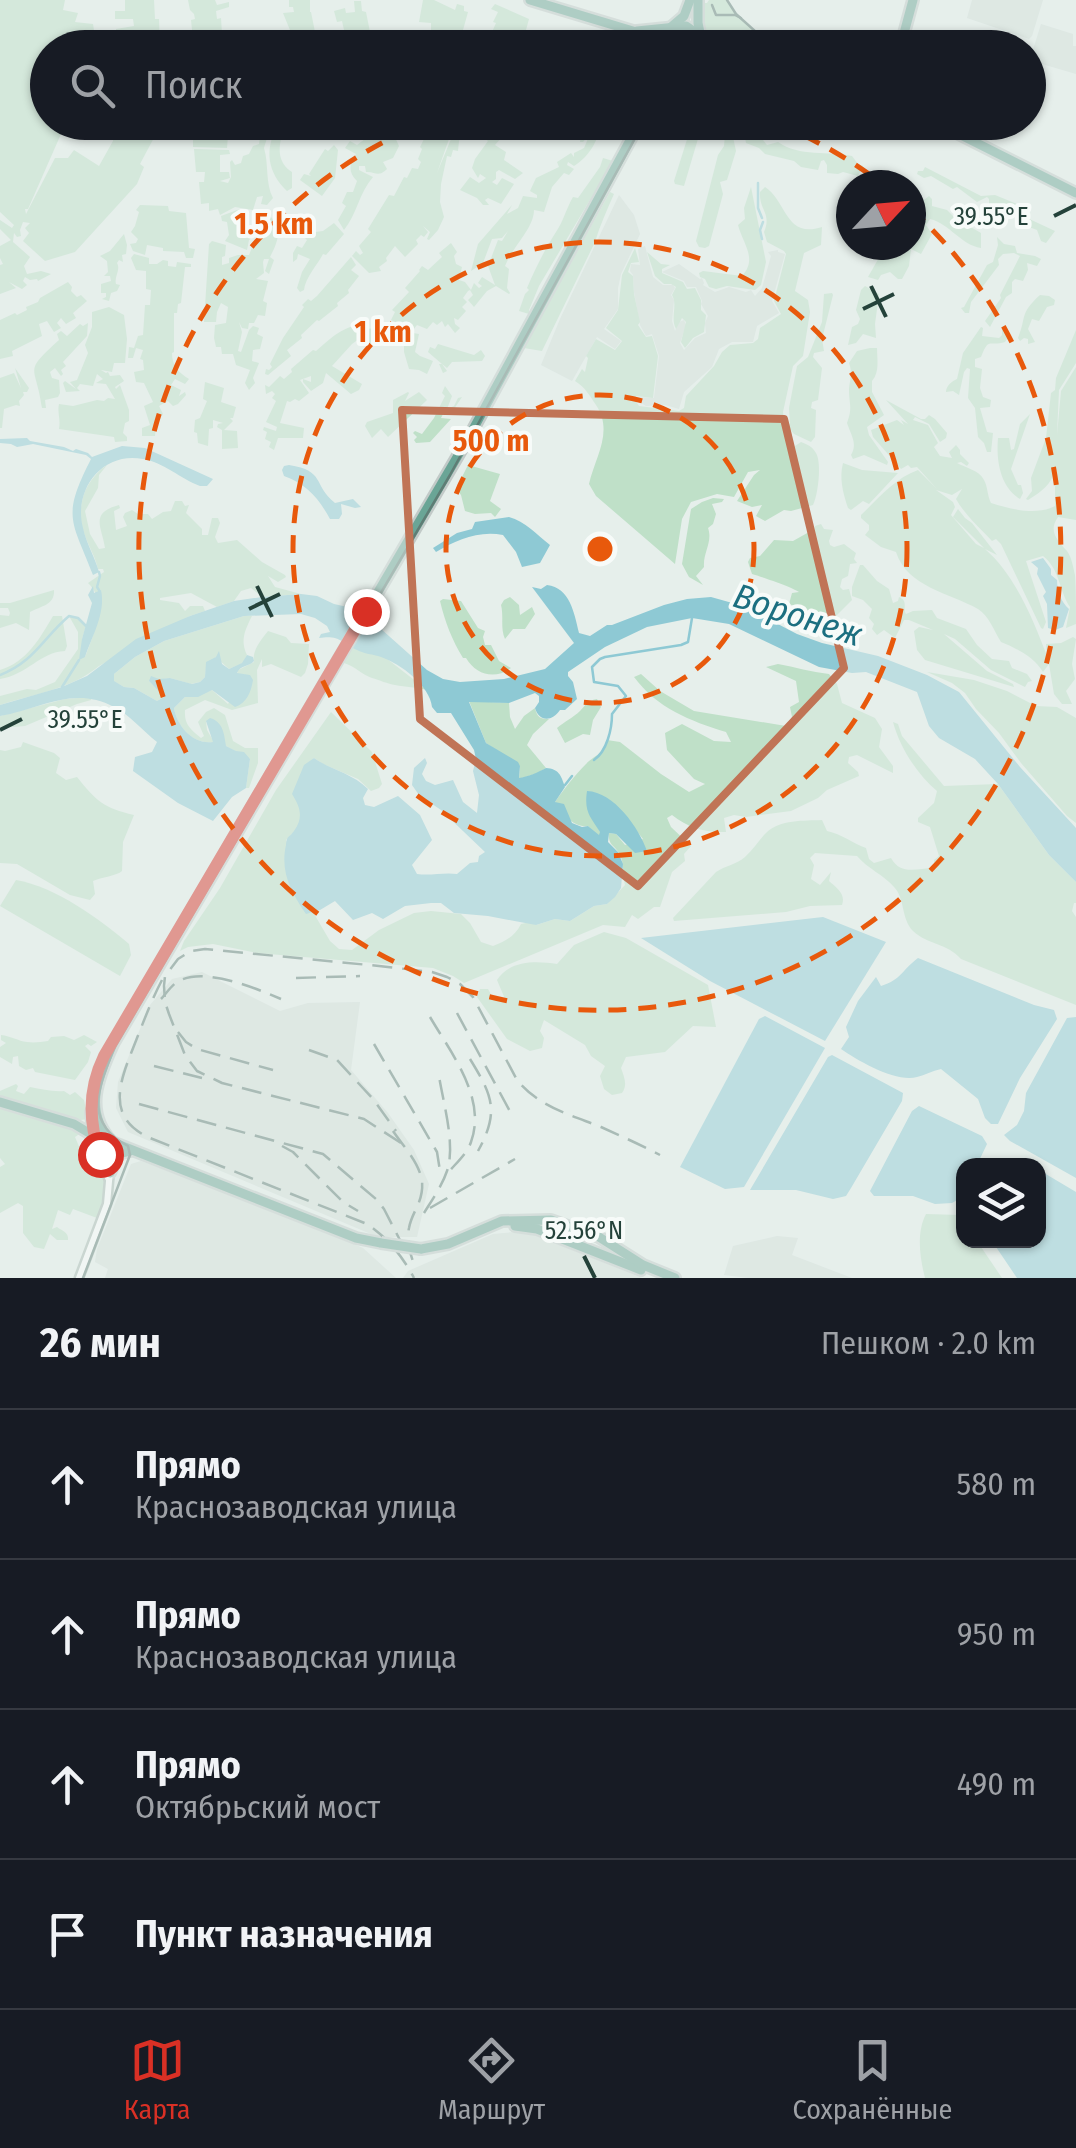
<!DOCTYPE html>
<html lang="ru">
<head>
<meta charset="utf-8">
<style>
	body { margin:0; font-family:"Fira Sans Condensed",sans-serif; background:#20242c; color:#f1f3f6 }
	.controls { position:absolute; right:30px; bottom:30px; display:grid; overflow:hidden; border-radius:20px; box-shadow:0 2px 8px #0004 }
	.controls button { width:90px; height:90px; display:grid; place-items:center; padding:0; border:0; border-bottom:2px solid #363941; background:#171b24; color:#f1f3f6; font:50px sans-serif }
	.compass { position:absolute; left:836px; top:170px; width:90px; height:90px; border-radius:50%; background:#171b24; box-shadow:0 2px 8px #0004; rotate:64deg }
	.stop { position:absolute; width:30px; height:30px; margin:-22px; border:8px solid #d93025; border-radius:50%; background:#fff }
	.stop.end { background:#d93025; border-color:#fff; box-shadow:0 2px 10px #0008 }
	.list { margin:0; padding:0; list-style:none }
	h2 { display:flex; justify-content:space-between; align-items:center; height:130px; margin:0; padding:0 40px; font-size:42px }
	h2 small { font-size:32px; font-weight:400; color:#9ea1a6 }
	.list li { display:grid; grid-template-columns:65px 1fr auto; gap:30px; align-items:center; box-sizing:border-box; height:150px; padding:0 40px; border-top:2px solid #363941 }
	.list b { display:block; font-size:38px; white-space:nowrap }
	.list p { margin:0; font-size:32px; white-space:nowrap; color:#9ea1a6 }
	.list em { font-size:32px; font-style:normal; color:#9ea1a6 }
	.icon { flex:none; width:55px; height:55px; fill:none; stroke:currentColor; stroke-width:2; stroke-linecap:round; stroke-linejoin:round }
	.map { position:relative; flex:none; width:1076px; height:1278px; overflow:hidden }
	.search { position:absolute; background:#171b24; box-shadow:0 2px 8px #0004; left:30px; right:30px; top:30px; height:110px; display:flex; align-items:center; gap:25px; box-sizing:border-box; padding:0 35px; border-radius:55px; color:#9ea1a6; font-size:38px }
	.sheet { height:730px; background:#171b24 }
	nav { display:flex; justify-content:space-around; align-items:center; box-sizing:border-box; height:140px; border-top:2px solid #363941; background:#171b24; font-size:28px; color:#9ea1a6 }
	nav a { display:grid; justify-items:center; gap:5px }
	nav .on { color:#d93025 }
	.map>svg:first-child { display:block }
</style>
</head>
<body>
<div class="map">
<svg width="1076" height="1278" viewBox="0 0 1076 1278">
	<rect width="100%" height="100%" fill="#e6efeb"/>
	<g fill="#d4dfda">
		<path d="M972,0H1043L1032,36L1029,39L967,18Z"/>
		<path d="M1041,24L1073,34V46H1076V74L1042,64L1033,50Z"/>
		<path d="M619,195L634,215L640,234L621,274L618,288V309L604,329L621,341L615,349L597,337L572,381L541,365L560,319Z"/>
		<path d="M645,246L653,277L663,285H673L675,288L671,295L674,300L672,321L675,331L679,322L684,320L686,325L680,343L684,350L695,338L706,333L705,323L708,316L701,304L702,301L696,287H687L684,281L662,272L679,264L700,279L702,278L704,283L703,285L715,292L729,287L746,292L751,290L755,296L762,288L771,256L768,252L778,250V252L785,254L772,301L779,313L757,326L753,342H732L719,349L712,367L684,392L679,409L665,405L646,406L635,399L637,397L654,398L659,356L652,334L646,336L640,325L634,292L633,275L630,271L631,264L640,265L638,249Z"/>
		<path d="M202,972L280,1011L308,1003L360,1002L351,1070L388,1113L414,1150L429,1184L417,1237H378L128,1132L116,1108L118,1082L150,1005L172,979Z"/>
		<path d="M141,1161L291,1217L363,1248L396,1278H105L108,1269L95,1262L97,1249L131,1164Z"/>
		<path d="M525,1231L642,1278H403L408,1271L493,1234Z"/>
		<path d="M777,1236L798,1238L792,1255L852,1278H749L724,1275L733,1246Z"/>
	</g>
	<g fill="#bfe0c8">
		<path d="M0,0H65L63,10L78,13L75,22L93,24L95,37L116,40V29L134,26L133,19H115V11H125V0H154L155,19H159L160,47H120L117,41L118,47L48,48V122L73,123L61,134L28,209H25L26,214L55,158H68L74,150L99,166L113,141V137L139,128L157,132L140,164L144,167L137,184L75,252L45,261L23,241L29,233L25,228L30,223L23,222L20,230L21,236L17,237L14,233L13,242L30,257L24,266L27,274L41,271L51,274L38,281L37,279L30,280L25,277L23,281L27,285L22,289L9,282L16,288L0,294V265L3,264L0,258V246L11,240L0,229V220L12,228L14,225L0,212Z"/>
		<path d="M188,0H215L217,5L229,2V7L216,11L217,19L221,18L222,34L231,33L230,43L221,47H195L198,46L197,40L193,39L191,20L195,19L194,14L190,10Z"/>
		<path d="M289,0H310V12H311L318,47H288L292,35L283,13L294,12L293,7H289Z"/>
		<path d="M423,0H434L455,10L457,4L464,6V11L468,12L463,30H431V23L419,22Z"/>
		<path d="M709,0H726L733,11L773,47H754L753,43L746,40L741,47H720L703,34L701,3H707Z"/>
		<path d="M354,1H361L362,11L366,12L373,47H340L337,33L344,30L342,21L337,22L334,11L345,8L346,13L355,12Z"/>
		<path d="M495,4L529,19L526,30L570,47H473L474,40L482,42L489,32H492L496,23L493,22L498,12L491,9Z"/>
		<path d="M193,123H249V132L246,135L228,136L227,148L193,147Z"/>
		<path d="M356,123H391L393,133L399,146L393,158L383,162L387,169C378,178 375,171 366,172L365,166H359V170L373,177C359,193 357,214 344,230L338,220L346,206L342,203L347,192H353L357,181C348,172 349,164 356,154L345,148L350,141L357,145L382,126L380,124L357,134L351,126Z"/>
		<path d="M426,123H450L446,132L449,134V139L437,173L451,139L452,123H454V138L457,134L455,131L457,123H467L459,141L458,151L453,150L451,157L447,156L441,184L440,202L444,217L438,230L429,240L427,239L430,232L423,226L428,232L424,237L421,235L416,240L418,244L405,257L395,246L386,258L387,261L379,267L381,271L369,273L352,256L356,251L360,255L363,253L359,246L371,232L368,229L389,195L394,196L404,177L407,178L412,168L418,169L421,162L418,159L422,149L420,147L427,133L423,130Z"/>
		<path d="M583,123H589L591,128L592,123H602C597,141 591,155 574,166L568,162L567,165L574,169L569,175L564,173L552,187L544,212L534,210C534,228 513,246 505,266L509,269L507,288L510,293L509,294L496,286L487,291L474,307L468,300L473,295L470,290L468,291L463,298L467,302L462,307L466,311L458,320L454,318L455,324L460,328L455,333L448,324L445,327L442,321L437,325L433,322L427,329L417,325L413,330L391,320L395,312L392,310L409,292L405,288L420,271L419,270L422,266L428,270L442,257L439,253L451,243L457,252L454,256L456,264L462,267L459,280L465,282L471,290L474,283L479,288L482,286L478,283L482,277L495,285L488,266L498,240L502,241L508,231L502,238L492,239L483,263L471,271L478,244L512,205L507,214L518,208L523,196L537,198V195L530,191L536,178L559,167L557,162L571,153L574,157V153L584,148L590,134L583,142H580Z"/>
		<path d="M669,123L710,131L708,134L700,132L684,186L675,184L674,181L689,133L671,128Z"/>
		<path d="M277,127L282,135C278,149 278,163 292,172V188L287,191C268,173 264,150 277,127Z"/>
		<path d="M261,130H264L267,138L264,148C269,164 265,183 273,198L267,205L261,204L263,196L257,197L253,210L235,207L220,215L218,209L209,211V203L201,204L199,182H204L205,172H196L194,149L229,150L230,154L220,155V172H229L230,178L220,181L228,183L231,177L230,162L232,160L235,165L241,163L243,156L249,154L253,146L259,144Z"/>
		<path d="M485,133L503,136L495,145L506,152L504,160L523,173L515,179L499,170L496,172V179L492,182L497,185L502,178L514,184L501,204L488,198L485,200L489,205H483L477,198L460,190L470,177L479,183L486,178L480,174L478,178L472,168L475,159L488,141L483,137Z"/>
		<path d="M728,133L733,137L736,151L727,180L720,182L723,194L709,246L705,248L699,247L696,241L718,155L724,146L725,135Z"/>
		<path d="M749,136L763,140L767,145L778,142C799,157 829,151 852,156L858,164L863,166L858,176L843,172L838,174L827,173V165L824,160L821,161L818,170L801,167L794,161L765,154L759,148L746,143L745,137Z"/>
		<path d="M334,145L338,150L335,178L322,196L300,180L304,174L311,176L309,174L325,149L328,151Z"/>
		<path d="M603,158L613,161L539,286L529,310V314L519,311L525,294L529,290L527,288C535,269 545,249 556,232C563,222 566,209 573,197L578,198L600,167Z"/>
		<path d="M925,167L981,196L995,195L1017,204L1025,217L1055,231L1046,243L1041,241L1037,230L1016,222L1015,215L1010,211L1004,215L1001,210L995,212V207L989,206V199L987,197L977,202L957,187L953,189L931,176L924,178L917,174L918,171H923Z"/>
		<path d="M751,187L766,262L761,285L755,290L727,286L716,289L709,287L705,279L700,277L699,273L703,271L742,276C758,259 743,244 738,225L745,219L744,208Z"/>
		<path d="M765,187C787,201 785,239 822,227L821,245L804,253L795,291L808,300L810,312L803,356L793,366L783,412L784,418L790,425L789,408L797,366L808,357L822,322L824,294L832,293L833,295L822,339L824,351L814,353L813,357L822,368L818,400L812,402L811,408L816,410L815,437L811,442L794,434L790,429L789,450L801,442C808,445 812,446 816,453C822,463 818,495 813,505L791,511L784,510L765,521L756,516L762,505L752,507L737,501L754,475L760,470L748,472L734,497L717,494L691,502L682,519L675,564L596,496L589,484C595,457 614,432 596,405C590,396 585,387 575,381L582,369L585,372L588,358L586,356L596,339L615,350L622,341L606,328L618,310L622,275L635,248L639,262L631,263L628,272L633,276L634,294L640,322L638,325L646,337L652,336L658,356L653,398L636,396L635,400L639,406L679,411L684,408L686,396L714,366L722,352L730,345L753,343L758,339L760,328L781,314L774,301L786,254L784,251L767,242L764,232C772,213 759,211 760,192Z"/>
		<path d="M917,190L920,191V198L924,200L929,196L932,199V206L947,210L955,218L981,233V248C961,245 950,224 930,219L926,225L932,234L921,254L911,249L909,266L902,279H898L890,272L881,275L878,280L868,277L880,256L887,255L893,245H911V210Z"/>
		<path d="M610,192L614,194C607,210 600,225 595,242L542,351L524,348Z"/>
		<path d="M140,205L168,206L169,211L186,213L189,248L195,249L193,258H186L184,252L163,251V248L147,245L145,255L133,251L130,244L136,243L138,239L131,232L135,226L139,212L136,210Z"/>
		<path d="M240,209L241,215L246,214L247,228H256L255,235L249,240L247,250L225,241L229,235L227,222L222,221L221,216Z"/>
		<path d="M265,212C283,225 280,238 270,257L274,260L269,274L265,271L269,259H264L263,262L264,273L256,279L268,281L263,301L267,303L265,316L258,315L254,323H249L248,329L242,328L239,322L242,332L238,351L241,352L249,330L253,326L259,328L257,334L263,337L260,349L253,350L252,361L259,363L253,378L255,383L249,390L245,383L250,370L236,365L233,354H222L221,347H216L214,338L215,325L226,323L228,307L221,303L217,312L216,322H204L209,244L212,241L226,245L225,256L222,257V265L229,263V258L238,255H249L255,240L266,232L264,229L260,227L255,216Z"/>
		<path d="M334,223L344,234L326,255L323,254C318,264 305,278 304,290L300,292L297,288L302,272L310,259L298,254L297,259L293,262V253L297,246L302,248L307,240L304,237L308,233L323,231Z"/>
		<path d="M124,234L127,245L126,254L122,255L123,262L119,260L117,263C121,270 114,276 116,284L120,285L117,291L111,293L109,301L102,299L106,297V293H101V284L111,281L110,276H104L108,272L107,261L100,256L110,251Z"/>
		<path d="M997,237L1004,244L1015,246L1017,253L1035,256L1041,259L1037,266L1027,263L1028,270L1023,281L1015,279L1012,282V293L1006,297L990,327L985,321L1001,298L1000,295L1020,256L1014,253L1003,254L998,259L999,265L971,302L969,313H965L961,308L964,307L987,265L993,262L998,245Z"/>
		<path d="M647,252L661,264L670,265L662,269V273L683,282L687,289L695,288L701,300V310L706,315L704,332L693,338L685,348L681,342L686,322L682,318L676,329C670,318 678,305 672,295L676,287L671,284H664L655,276Z"/>
		<path d="M134,254L149,258V264H157L163,260L168,261V266L176,267L177,262L191,264V267H185L181,303L178,304L177,313H174V352L172,353C172,366 178,372 189,379L185,384L175,379L171,385L181,390L179,396L185,392L186,395L178,404L173,406L168,401L159,406L163,414L156,425L155,436H142V428L150,425L144,406L153,402L144,383L136,382L134,372L144,370L143,360L140,359L143,350L136,348L133,358H128L129,347L134,348L138,336L143,335L145,305H150L151,290L146,289V271L136,270L131,258Z"/>
		<path d="M351,257L356,265L351,270L359,276L348,290L349,293L337,303L338,306L319,321L317,320L301,335L302,338L287,350L291,356L268,375L265,374L266,369L269,370L272,367L270,364L283,338L304,307L302,305L308,299L311,301L317,296Z"/>
		<path d="M68,282L72,287L71,291L77,297L81,295L87,301L73,313L76,318L66,324L61,318L57,323L61,328L54,332L47,321L39,324L42,336L12,351L13,356L0,359V320L15,313L17,315L27,310L26,307L38,302L40,298Z"/>
		<path d="M865,286L879,294L875,324L876,338L863,334L856,343L848,345L852,327L858,324L860,319L856,310L861,290Z"/>
		<path d="M1040,295L1049,296L1055,300L1054,305L1047,307L1039,321L1032,319L1028,329L1035,342L1028,344V339L1024,338L1020,341L1018,338C1027,316 1019,314 1040,295Z"/>
		<path d="M109,307L124,315L127,339L125,363H114L112,372L101,370L106,373L108,372L110,376L120,375L124,381L115,387L116,389L120,385L129,410V421L125,423L123,433L127,437V441L115,442L114,437L59,429C61,420 57,412 59,404L73,406L97,400L104,401L108,398L115,399L106,384L96,383L103,379L97,374L93,386L80,384L77,388L80,391L66,392L63,383L65,381L76,389L70,382L77,380L88,353L85,345L92,327V312Z"/>
		<path d="M88,323L87,336L63,362L66,366L61,370L63,374L61,376L55,368L50,372L52,378L59,380L60,393L58,397L45,400L46,408H42C36,363 22,374 59,340L57,334L61,331L67,336L80,324L83,326Z"/>
		<path d="M365,324L367,329L391,326L394,330L404,333V341L411,342L413,333L419,334L415,352L420,356L433,361L427,374L419,370L409,369L404,352V342H398L394,333L379,335V339L370,344L363,336L352,344L332,366L362,384L359,390L351,394L326,373L323,383L311,391L303,382V379L311,382V376L300,380L309,393L299,401L295,399L290,402L287,401L280,423L304,428L303,438H278L274,450L269,447L271,442L265,439L267,432L263,430L264,427L276,431L277,427L266,422L276,401L272,398L275,394L272,391L266,394L265,385L269,387L280,376L284,379L292,372L291,369L313,350L316,351C332,337 343,326 365,324Z"/>
		<path d="M1004,326L1007,339L1005,342C989,347 989,336 981,357L975,359V367L982,369L980,388L983,397L991,400L990,407L980,408L987,432L993,433L991,452H987L984,443L978,437L975,408L968,398L970,369L967,368L964,372L959,395L953,391L946,392C946,386 952,381 957,379L963,353L981,327L983,328L982,336L999,338L1002,335V327Z"/>
		<path d="M1076,330V363L1059,390L1057,435L1061,391L1076,367V520L1058,517C1048,531 1057,540 1067,551C1072,558 1073,567 1075,575C1076,590 1076,608 1076,624L1066,628L1070,607C1059,591 1060,569 1043,556L1026,561L1046,622L1043,629L1041,628L1001,544L996,539L992,541C979,527 965,515 956,499L962,489L952,495L936,490L953,502L955,507L951,515L976,544L984,548L953,517L958,509L965,518L972,523L997,555L985,549C1015,575 1033,619 1047,656L1046,644L1061,643L1073,637L1076,639L1072,664L1075,679L1066,691L1072,704H1062L1054,694L1049,664L1043,672C1034,657 1016,648 1001,642C994,631 989,616 978,609C950,593 907,587 896,552L881,547L865,535L869,530V525L861,518V515C879,498 895,478 918,470L937,489L917,467L911,468L908,465L901,469L873,437L871,430L897,420L904,425L901,420L908,424L886,400L921,419H925L929,415L935,419L947,433L946,438L940,442L929,424L915,417L913,420L928,425L938,443L934,447L940,456L952,458L949,452L956,445L960,450V454L969,463L967,466L961,462L957,463C966,468 979,470 984,480C988,487 987,495 991,503C1011,509 1036,516 1055,506V470C1051,485 1042,491 1028,500L1026,499L1032,491L1031,478L1046,438L1051,393L1055,390L1056,378Z"/>
		<path d="M438,344L474,355L481,350L485,356L482,361L452,362L447,368L442,364L447,371L443,373L439,364H442L428,352L430,347L435,349Z"/>
		<path d="M870,348H877C877,359 880,372 872,381V392L884,415L867,427L869,435L888,462L887,465L864,455L853,459L851,455C858,444 851,435 847,423C853,408 849,404 849,389C850,378 853,374 849,363L857,351Z"/>
		<path d="M15,368L29,388L27,392H23L24,395L19,401L20,406L16,405L4,409L2,428H0V378L14,373L21,388Z"/>
		<path d="M205,382L224,388L221,402L236,407L233,418H230L233,421L224,430L237,431L238,448L222,449V430L217,427L218,424L223,423L213,420V428L209,429L208,446L198,443L197,433L194,432L195,420L200,418L207,401L203,399Z"/>
		<path d="M445,386L452,396L447,409L454,406L458,398L462,397L452,412H444L441,418L451,419L430,442L416,443L414,440L417,437L413,433L415,431L422,434L434,418L445,396L442,393Z"/>
		<path d="M408,392L409,393L405,401L419,392L427,400L388,437L381,429L372,438L365,426L367,422L393,413V400Z"/>
		<path d="M1030,414L1011,469L1018,485H1021L1023,493L1020,499C1000,487 996,460 998,438H1009L1011,450L1014,449L1020,424Z"/>
		<path d="M843,463L862,470L898,473L869,504L863,501L851,510L848,508C843,493 839,478 843,463Z"/>
		<path d="M107,465L99,475L98,488L85,511L90,534L99,549L105,548C102,527 89,513 119,505L120,508L114,511L116,530L127,526L123,517L125,513L132,510L138,514H148L152,519L163,512L171,511L175,501H182L185,506L189,505L186,513L202,529V535H208L212,518H218L220,523L215,537L218,543L237,540L262,562L285,575L286,577L278,582L268,576L275,587L301,594L262,597L251,588L241,591L234,601L217,607L191,593L160,598V600L179,603L185,611L190,606H203L205,611L190,616L99,666C72,689 34,694 0,705V696L27,689L36,690L55,682L78,649V632L69,616L76,617L86,626L82,639L85,657C95,631 108,602 88,583L104,572L103,569H98C95,555 87,544 83,530C76,505 85,480 107,465Z"/>
		<path d="M468,465L500,474L490,501L501,509L495,517L491,513L475,514L465,511L461,495L456,489Z"/>
		<path d="M713,498L724,499L722,502L712,504L716,514L713,524L708,528C713,542 703,552 704,567L696,576L703,585L689,577L682,564L691,509L702,502Z"/>
		<path d="M821,524L824,529L833,530L829,541L830,545L834,547L844,544L856,553L854,559L857,563L850,564L848,576L842,579L840,587L843,590L849,589L852,600L832,620L789,604L792,593L799,592C792,587 762,577 752,574L748,562L750,558L760,556L774,540L793,541L809,532V538H813L815,526Z"/>
		<path d="M860,565H863L877,581L889,589L893,603L898,601L899,597C909,601 902,608 906,614L913,611L932,610L937,618L966,629L977,645L992,659L1009,661L1012,668L1027,674L1032,681L1028,682L1025,687L991,670L955,639L944,634L987,671L1013,684L1014,687L925,660L917,650L914,631L919,627L933,630L909,620H904L895,638L884,630L877,635L872,629L874,624L869,618L872,609L863,600L852,596V587Z"/>
		<path d="M54,590C55,605 41,606 30,612L29,630L16,623L0,628V615L9,616L10,613L8,608H0V603H10Z"/>
		<path d="M510,597L519,605L520,615L532,607L535,614L525,629H513L505,639C500,628 504,617 501,605L504,600Z"/>
		<path d="M443,599L461,601L478,628L485,631L483,637L485,645H491L499,661L511,668C495,680 476,675 466,658H463C452,640 445,622 440,601Z"/>
		<path d="M53,616H62L67,646L65,651C40,652 27,675 0,679V670C27,662 40,638 53,616Z"/>
		<path d="M244,616H252C245,630 240,640 247,655L243,663L229,669L216,657L206,668L205,677L200,682L191,684L170,678L149,681L164,697L157,701L134,688L124,687L113,681L114,674L135,657L164,641Z"/>
		<path d="M268,631L286,637L291,643L309,644L308,664L305,673L301,677L271,664L262,667V659L257,670L258,703L232,710L205,700L185,710C184,724 190,729 201,738L204,736L198,722L206,712L214,708L225,715L233,741L245,748H258V763L249,788H246L250,759L226,746L206,721L207,730L214,742C193,745 177,727 174,708L185,697H191L212,690L228,704L245,674H237L238,670L254,662C252,650 261,640 268,631Z"/>
		<path d="M352,647L386,658L427,690C416,687 406,687 395,685C388,684 379,680 372,678C362,675 355,666 344,663Z"/>
		<path d="M778,664C795,667 811,672 829,674L837,684L842,703L875,718L882,729L879,747L893,766V773L857,755L849,757L848,763L858,772L859,776L827,790L818,798L791,811L746,817L734,815L724,818L726,832C705,833 689,828 672,815L667,818L671,827L691,846L684,854L685,861L672,872L660,907H654L638,919L632,915L625,927L603,925L464,983L453,976L433,968L257,953L213,944L188,947L180,951L184,941L220,888L276,790L331,712L372,752L382,784L379,788L371,791L358,779L323,764L314,758C290,776 310,804 297,828C294,832 290,836 286,840L306,913L313,912L330,941L339,949L352,950L379,930L414,913L431,911L461,914L470,923L481,942L493,946C506,941 515,936 521,924L530,922L536,925L555,919L570,921L594,906L607,904L625,885C622,875 625,863 619,853C613,844 608,845 609,833L616,834L625,845L643,839L620,810L595,823L601,833L599,836L588,826C572,828 564,813 555,802C564,789 575,775 586,764C597,753 601,757 607,740L620,742L661,774L689,792L705,784L694,779L667,750L665,733L682,724L714,741L731,742L726,732C690,721 657,708 634,677L641,674L660,691L694,711L786,726L792,717L790,707L799,702L796,681L766,667Z"/>
		<path d="M927,672L974,680L1007,691L1036,706L1057,707L1076,718V823L1067,816L1021,763L999,733L976,709L965,693L952,683Z"/>
		<path d="M91,697V700L77,704L25,726L0,728V716L65,699Z"/>
		<path d="M597,699L601,707L593,720L590,735L583,734L565,743L557,728C564,722 574,717 580,711C587,704 586,701 597,699Z"/>
		<path d="M469,701L509,703L510,717L515,729L524,716L535,708C537,717 540,719 549,719L533,734L527,745L546,768L538,773L519,779L520,766L486,743Z"/>
		<path d="M893,722L898,724L902,736L944,786L998,784L1049,855L1076,882V903H1074L1072,911L1076,917V1005L961,959C947,943 928,945 913,931C901,919 905,898 894,887C884,875 868,869 857,856L815,853L810,858L814,865L811,879L820,885L831,872L829,881C837,888 846,894 842,905L810,906L786,912L674,921L673,918L716,872C725,866 737,864 745,857C753,850 759,840 766,833C780,819 804,821 822,820L827,831C842,834 852,843 866,848L869,859L874,863L891,858C901,876 917,868 934,868V860L939,856L930,827L918,822V818L934,803L937,791C917,774 900,748 893,722Z"/>
		<path d="M23,742L54,753L60,758L56,773L66,780L77,777C96,801 104,808 134,815L123,842L122,871C117,876 101,877 93,881L95,894L90,900L70,895L17,864L0,863V750L5,751L21,747Z"/>
		<path d="M16,880C56,887 98,918 129,944L131,955L120,976L0,906Z"/>
		<path d="M604,932L626,938L708,985L716,1027L693,1026L665,1052L626,1057L621,1068C624,1077 628,1085 622,1093L612,1095L604,1089L600,1076L605,1066L591,1056L585,1045L544,1020L540,1031L544,1038L542,1048L530,1051L507,1039L477,997L480,989H488L493,998L505,999L497,980C510,960 536,961 557,964L574,945Z"/>
		<path d="M1,1035C11,1036 18,1041 27,1042C34,1043 41,1042 48,1041L51,1037L64,1036L74,1040L84,1035L97,1042L91,1046L88,1044L85,1046L91,1052L88,1062L75,1080L35,1072L33,1068L26,1070L19,1066L18,1056L13,1057L12,1064L0,1057V1047L6,1043L1,1040Z"/>
		<path d="M16,1084L18,1086L16,1091L24,1094L30,1087C42,1089 52,1092 64,1091L70,1095L75,1092L84,1100L88,1119L73,1121L0,1099V1091Z"/>
		<path d="M0,1104L84,1131L75,1137L81,1151L93,1145C105,1179 110,1182 97,1218L73,1209L70,1215L58,1210L52,1229L57,1227C62,1231 69,1232 68,1240H57L50,1234L44,1249L34,1247L23,1233V1206L18,1203L0,1213V1167L5,1164L0,1158Z"/>
		<path d="M926,1214L960,1215L963,1220L964,1240L977,1241L1002,1278H925C920,1258 916,1233 926,1214Z"/>
	</g>
	<g fill="#8ec9d4">
		<path d="M27,438L30,441L64,447L73,451L76,449L88,453L92,457L122,446L145,448L213,479L207,486H200C181,479 163,462 143,459C102,451 73,490 83,528C86,543 95,557 99,572L93,575C72,520 61,518 91,459L86,455L33,444L17,447L11,444L0,443V439Z"/>
		<path d="M289,465C326,471 312,484 335,503L353,499L361,507L355,508L341,504L342,514L339,519H330C319,499 307,484 284,476L282,470L284,466Z"/>
		<path d="M509,517C525,521 537,535 550,545L540,563L522,567L516,552L503,535C479,530 456,540 436,552L433,548L457,533L472,529L475,522Z"/>
		<path d="M1043,558L1051,569V575L1057,580C1057,591 1061,602 1069,609L1063,627L1055,630L1048,628L1047,604L1043,596L1046,592L1037,574L1038,568L1031,562Z"/>
		<path d="M547,585C570,588 574,612 579,633L590,636L607,625H612L664,605L687,599L711,597L743,606L797,634L822,643L878,656L927,675L959,692L1020,767L1076,828V882L1049,855L998,784L975,759L939,738L929,726L917,692L866,672L852,673L819,667L729,624L692,618L647,627L605,647L568,672V676L573,682L577,699L565,710H560C552,722 539,722 535,708L539,702V696L535,693L509,703L469,702L486,743L518,762L520,766L519,778C527,777 539,772 546,768C559,769 561,775 565,787L555,802L564,804L572,823L582,827L588,826L599,835L600,832C590,816 584,812 587,791C614,792 639,828 647,851L635,853L616,834L609,833L608,842L618,852L623,864L621,888L615,897L607,904L594,906L570,921L555,919L536,925L488,916L454,913L441,903H431L405,906L383,919L372,913L353,920L335,901L320,910L306,914C291,892 280,872 286,845C287,835 288,839 294,831C304,817 300,807 292,794L304,765L314,758C331,770 352,773 368,789L363,798L365,805L374,807L398,796L420,815L432,840L412,865L417,874C431,876 444,872 457,874L470,863L478,862L479,856L485,852L441,810L419,795L412,785L414,768L425,758L427,763L422,774L426,781L435,785L453,780L463,802L477,813L479,795L473,771L476,759L474,750L451,713H437L432,707C430,686 401,664 381,657C373,654 364,654 357,650C340,642 340,635 319,638L321,634L330,632L327,626L315,618L301,614L244,616L164,641L135,657L114,674V681L124,687L134,688L157,701L164,697L149,681L151,676L159,679L170,678L192,684L200,682L205,677L206,662L216,657L219,651L222,664L229,669L242,663L247,655L253,657L254,661C249,667 240,665 237,673L250,675L253,680C251,692 247,703 235,707L212,690L198,697H185L174,708C177,726 193,745 213,742L206,721L210,718C223,722 224,733 226,746L236,751L244,752L250,759L246,788L232,797L213,821L178,803L133,771L135,757L152,752L157,742C143,731 130,715 114,707C74,685 40,709 0,716V705L62,687L87,676L136,639L190,616L234,601L262,597L301,594L317,596L334,604L352,608L371,620L427,670L443,679L460,682L504,679L545,669L574,643L532,587L541,589Z"/>
		<path d="M93,586L94,593L101,590C106,613 92,636 85,657L79,660L82,639L92,603L88,595Z"/>
		<path d="M823,917L886,942L825,1041L710,981L641,938Z"/>
		<path d="M918,958L1034,1005L1054,1010L1057,1019L1020,1078L998,1124H991L985,1118L978,1099L941,1069C932,1071 925,1075 917,1077C897,1083 858,1061 841,1049L849,1037L846,1027L858,1001L876,977L881,986C901,980 902,970 918,958Z"/>
		<path d="M765,1016L825,1048L744,1187L725,1189L680,1167L759,1019Z"/>
		<path d="M1076,1017V1178L1010,1141L1004,1135L1017,1125L1024,1111L1026,1093L1067,1018Z"/>
		<path d="M832,1055L903,1093L902,1101L851,1188L846,1196L833,1199L796,1190H750L828,1057Z"/>
		<path d="M919,1106L982,1136L987,1144L977,1165L964,1166L963,1190L959,1199L952,1203L935,1204L913,1196H874L870,1191L912,1111Z"/>
		<path d="M1039,1170L1076,1192V1278H1017L992,1241L1038,1240Z"/>
	</g>
	<g fill="none" stroke-linecap="round" stroke-linejoin="round">
		<g stroke="#8ec9d4" stroke-width="2.5">
			<path d="M758,183V208L762,218"/>
			<path d="M762,239L760,230L763,222"/>
			<path d="M99,572L100,576L97,587L99,590"/>
			<path d="M0,675C34,662 43,638 69,616L78,618L86,626"/>
			<path d="M62,687L79,660"/>
			<path d="M594,760C607,751 612,729 612,714L626,696L618,686L594,682L592,667L600,659L605,657L681,645L688,642L692,618"/>
			<path d="M565,785L572,776"/>
		</g>
		<g stroke="#a8b8b2" stroke-width="11">
			<g id="minor">
				<path d="M101,1155L108,1178"/>
				<path d="M79,1278L107,1204L110,1170"/>
			</g>
		</g>
		<g stroke="#c2cac8" stroke-width="14">
			<g id="major">
				<path d="M530,0L633,31L659,48"/>
				<path d="M698,0V23L703,48"/>
				<path d="M637,31L686,26L717,48"/>
				<path d="M661,48L663,34L684,16L690,0"/>
				<path d="M900,48L913,0"/>
				<path d="M935,122L1076,193"/>
				<path d="M0,1102L74,1124L94,1136"/>
				<path d="M91,1112L93,1133L101,1155L109,1156L130,1151"/>
				<path d="M110,1173L119,1153"/>
				<path d="M515,1226L537,1229L641,1270"/>
				<path d="M381,1243L356,1238L112,1142C83,1112 98,1077 113,1044L470,435L640,122"/>
				<path d="M421,1249L448,1244L502,1221L551,1220L599,1237L643,1265L675,1278"/>
			</g>
		</g>
		<use href="#minor" stroke="#fff" stroke-width="6"/>
		<use href="#major" stroke="#6aa596" stroke-width="9"/>
		<g stroke="#5f7d75" stroke-width="2.5">
			<path d="M727,0L736,14L774,48"/>
			<path d="M712,5L716,15H735L741,18"/>
			<path d="M83,1278L130,1155L128,1146C81,1121 100,1085 115,1046L450,475L644,122"/>
		</g>
		<g stroke="#5f7d75" stroke-width="2.5" stroke-dasharray="20 10" stroke-linecap="butt">
			<path d="M296,978L360,976"/>
			<path d="M162,980C152,999 145,1018 137,1038C123,1075 101,1116 150,1138L367,1224C387,1237 403,1257 414,1278"/>
			<path d="M161,999C167,993 171,985 179,981C205,967 255,988 281,999"/>
			<path d="M457,1013L513,1117"/>
			<path d="M430,1017C451,1053 487,1098 471,1142C467,1154 455,1164 447,1174"/>
			<path d="M178,1032L186,1042L197,1049L273,1070"/>
			<path d="M374,1044L437,1152L440,1171"/>
			<path d="M309,1050L337,1060L373,1099L396,1131"/>
			<path d="M470,1059C492,1095 500,1111 478,1151"/>
			<path d="M154,1066L202,1078"/>
			<path d="M139,1104L323,1154L376,1199L384,1209L403,1246"/>
			<path d="M393,1131C403,1146 419,1162 422,1181C424,1202 412,1211 409,1228C406,1242 411,1257 416,1269"/>
			<path d="M401,1143L364,1119L222,1083L197,1071L185,1055L169,1014L165,1002L164,986L165,976L178,959L191,951L205,949L379,966L432,972L447,977L460,984L473,997L517,1080C539,1107 571,1115 601,1127C621,1136 641,1145 660,1155"/>
			<path d="M282,1146L293,1152L343,1202L358,1211"/>
			<path d="M430,1208L515,1159"/>
			<path d="M424,1213C432,1200 442,1186 447,1171C456,1145 443,1102 439,1076"/>
		</g>
		<g stroke="#c2cac8" stroke-width="14" stroke-linecap="butt">
			<path id="major-bridge" d="M381,1243L421,1249"/>
		</g>
		<use href="#major-bridge" stroke="#6aa596" stroke-width="9"/>
	</g>
	<g fill="none" stroke-linecap="round" stroke-linejoin="round">
		<path stroke="#d93025" stroke-width="12" d="M100,1154C88,1121 88,1089 104,1056L366,611"/>
	</g>
	<path d="M0 0H1076V1278H0ZM402,410L784,419L844,668L638,886L420,719Z" fill="#e6efeb" fill-opacity=".55" fill-rule="evenodd"/>
	<path fill="none" stroke="#c07456" stroke-width="8" stroke-linejoin="round" d="M402,410L784,419L844,668L638,886L420,719Z"/>
	<path fill="none" stroke="#24423a" stroke-width="4" d="M1054,216L1076,205M871,286L886,317M863,309L894,294M257,586L272,617M249,609L280,594M0,730L22,719M584,1256L595,1278"/>
	<g fill="none" stroke="#e8590c" stroke-width="5" stroke-dasharray="18 12">
		<circle cx="600" cy="549" r="154"/>
		<circle cx="600" cy="549" r="307"/>
		<path d="M776 123A461 461 0 0 1 881 183M911 209A461 461 0 1 1 424 123"/>
	</g>
	<g text-anchor="middle" stroke-width="8" stroke-linejoin="round" paint-order="stroke">
		<g font-size="35" font-style="italic" fill="#1c6f80" stroke="#f7fbf9">
			<text transform="translate(798 615) rotate(18)" y="12">Воронеж</text>
		</g>
	</g>
	<g font-size="25" text-anchor="middle" fill="#24423a" stroke="#f7fbf9" stroke-width="8" stroke-linejoin="round" paint-order="stroke">
		<text x="991" y="225">39.55°E</text>
		<text x="85" y="728">39.55°E</text>
		<text x="584" y="1239">52.56°N</text>
	</g>
	<circle cx="600" cy="549" r="15" fill="#e8590c" stroke="#f7fbf9" stroke-width="5"/>
	<g font-size="30" text-anchor="middle" font-weight="bold" fill="#e8590c" stroke="#f7fbf9" stroke-width="8" stroke-linejoin="round" paint-order="stroke">
		<text x="274" y="234">1.5 km</text>
		<text x="383" y="342">1 km</text>
		<text x="491" y="451">500 m</text>
	</g>
</svg>
<div class="controls">
<button><svg class="icon" aria-label="layers" viewBox="0 0 24 24"><path d="M12 4l9 5-9 5-9-5zM3 14l9 5 9-5"/></svg></button>
</div>
<svg class="compass" viewBox="-18 -18 36 36"><path d="M0-13l5 13h-10z" fill="#e53935"/><path d="M0 13l5-13h-10z" fill="#9ea1a6"/></svg>
<div class="stop" style="left:100px;top:1154px"></div>
<div class="stop end" style="left:366px;top:611px"></div>
<div class="search"><svg class="icon" aria-label="search" viewBox="0 0 24 24"><circle cx="10" cy="10" r="6"/><path d="M15 15l6 6"/></svg>Поиск</div>
</div>
<section class="sheet">
<h2>26 мин<small>Пешком · 2.0 km</small></h2>
<ul class="list">
<li><svg class="icon" aria-label="ahead" viewBox="0 0 24 24"><path d="M12 20V5M6 11l6-6 6 6"/></svg><div><b>Прямо</b><p>Краснозаводская улица</p></div><em>580 m</em></li>
<li><svg class="icon" aria-label="ahead" viewBox="0 0 24 24"><path d="M12 20V5M6 11l6-6 6 6"/></svg><div><b>Прямо</b><p>Краснозаводская улица</p></div><em>950 m</em></li>
<li><svg class="icon" aria-label="ahead" viewBox="0 0 24 24"><path d="M12 20V5M6 11l6-6 6 6"/></svg><div><b>Прямо</b><p>Октябрьский мост</p></div><em>490 m</em></li>
<li><svg class="icon" aria-label="arrive" viewBox="0 0 24 24"><path d="M6 21V4h12l-3 4 3 4H6"/></svg><div><b>Пункт назначения</b></div></li>
</ul>
</section>
<nav>
<a class="on"><svg class="icon" aria-label="map" viewBox="0 0 24 24"><path d="M3 6l6-2 6 2 6-2v14l-6 2-6-2-6 2zM9 4v14M15 6v14"/></svg>Карта</a>
<a><svg class="icon" aria-label="directions" viewBox="0 0 24 24"><path d="M12 3l9 9-9 9-9-9zM9 14v-3h6M13 9l2 2-2 2"/></svg>Маршрут</a>
<a><svg class="icon" aria-label="saved" viewBox="0 0 24 24"><path d="M7 4h10v16l-5-4-5 4z"/></svg>Сохранённые</a>
</nav>
</body>
</html>
